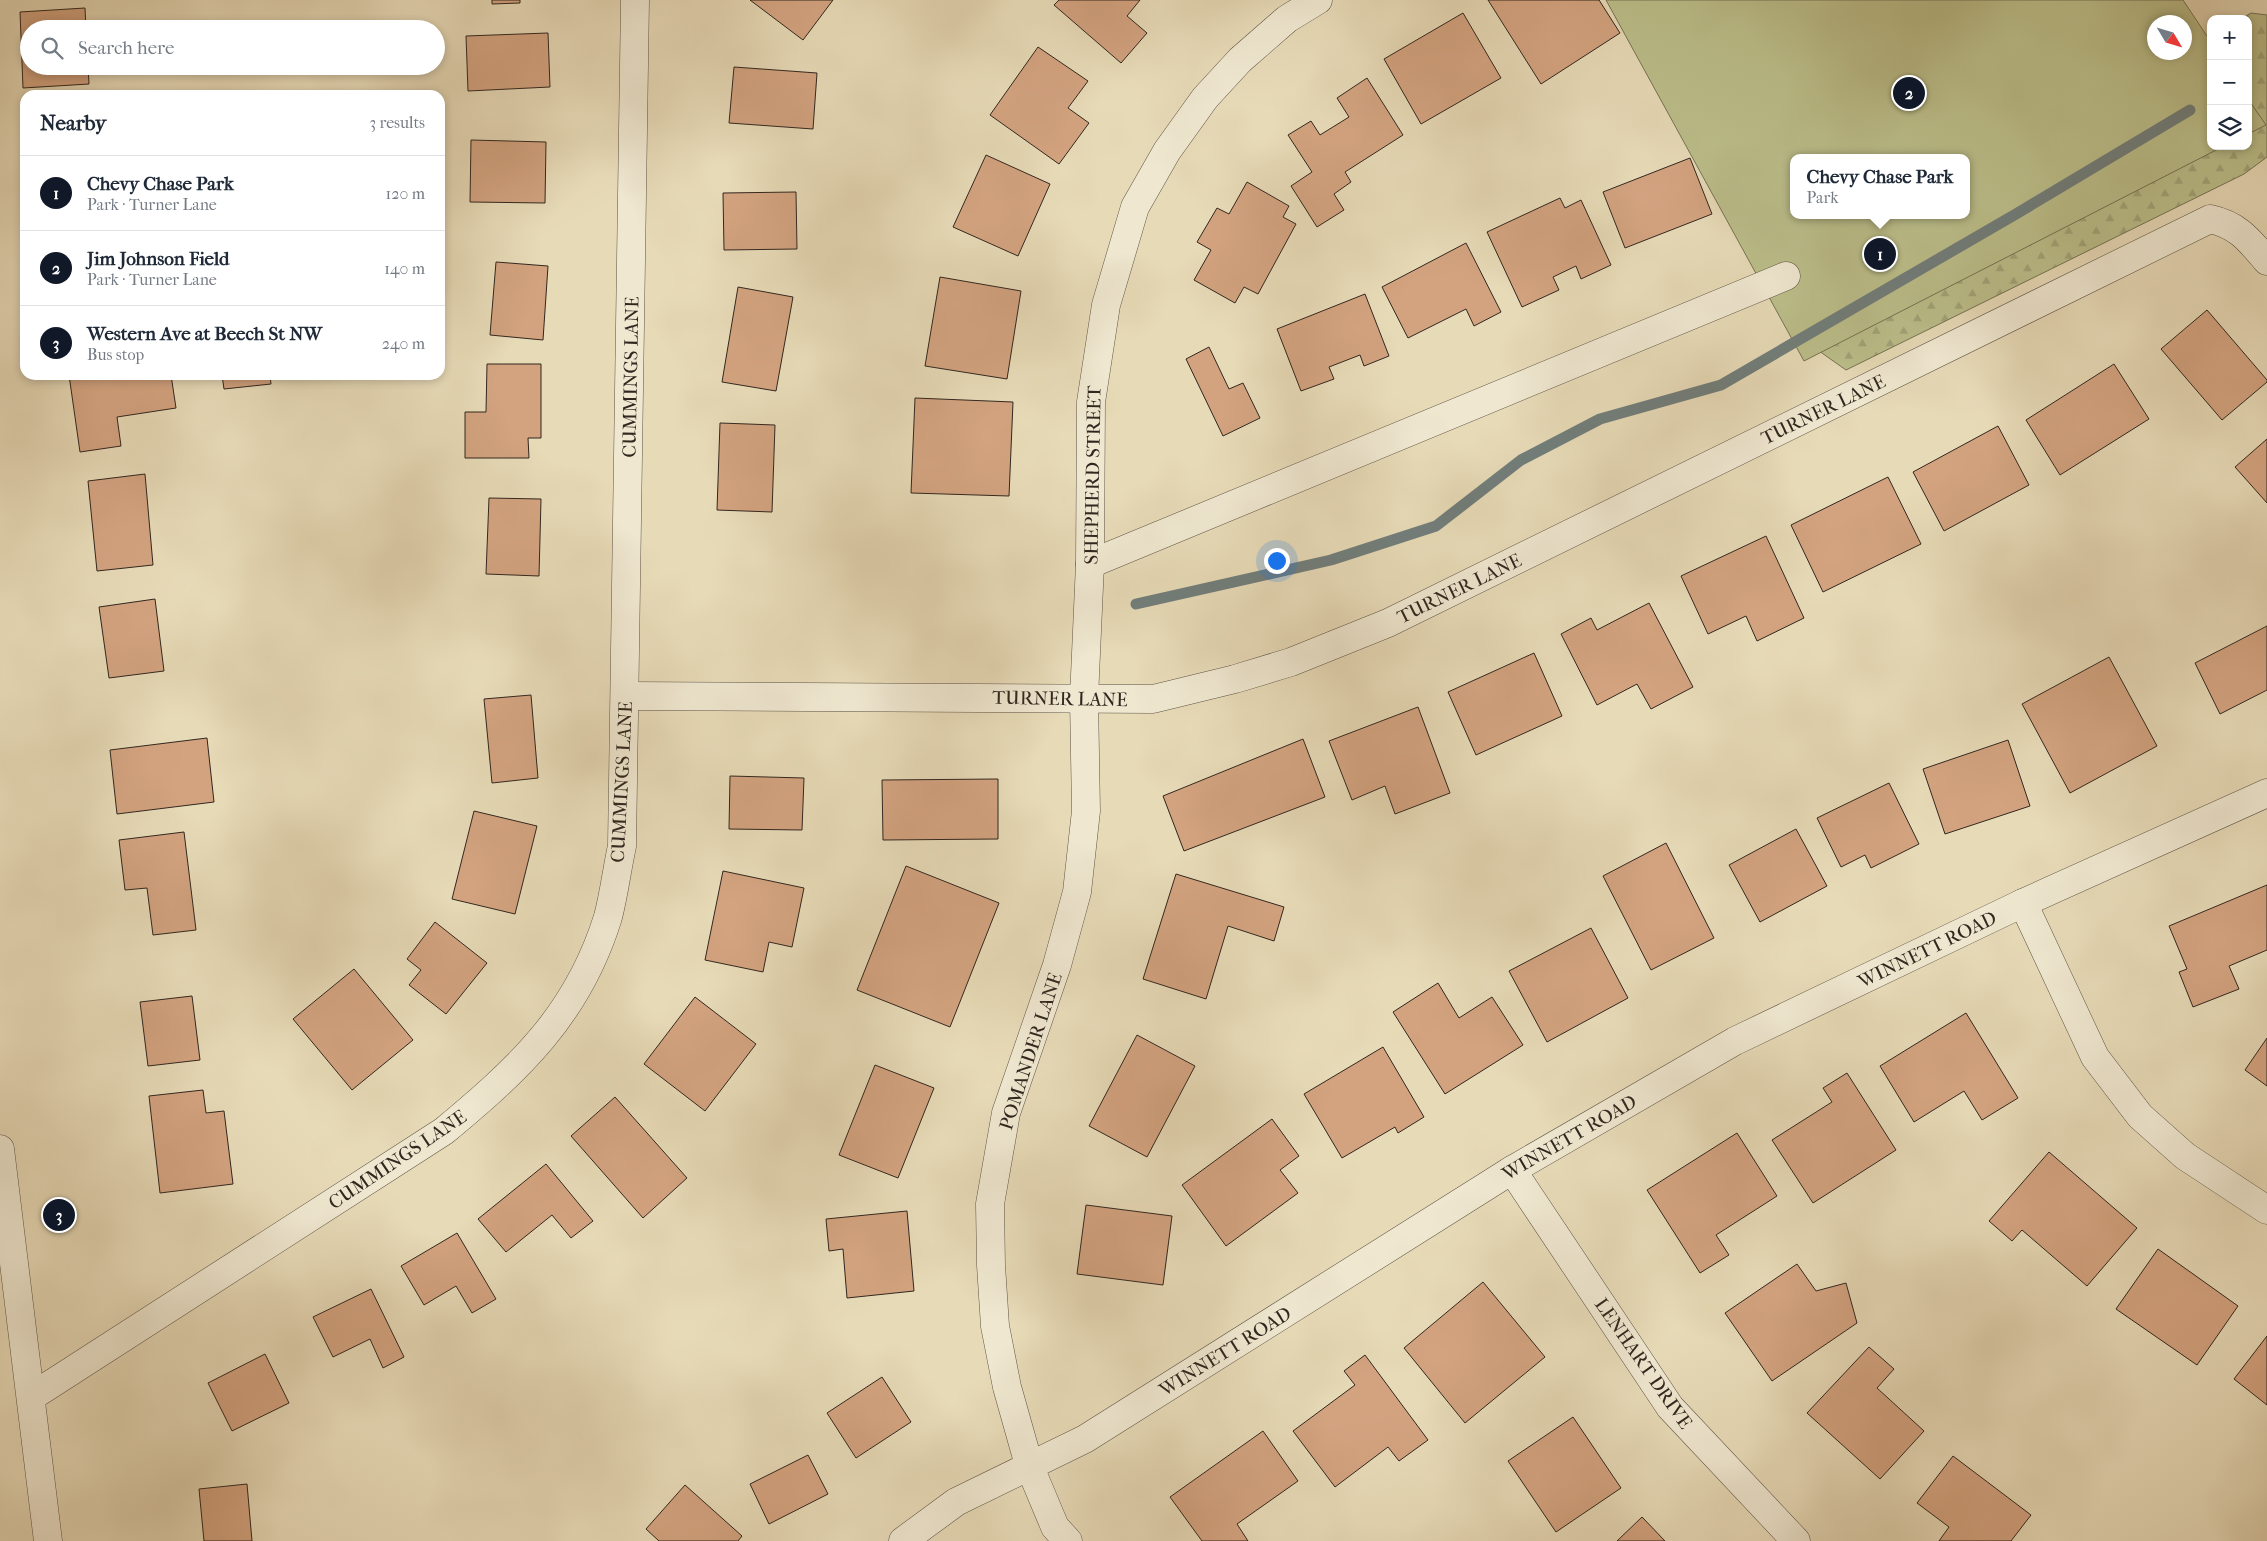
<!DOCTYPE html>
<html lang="en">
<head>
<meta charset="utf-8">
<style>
	body { margin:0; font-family:"IM FELL French Canon",serif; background:#f2f2f3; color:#1f2937 }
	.controls { position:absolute; right:15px; top:15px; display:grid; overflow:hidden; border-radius:10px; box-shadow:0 2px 8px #0003 }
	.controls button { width:45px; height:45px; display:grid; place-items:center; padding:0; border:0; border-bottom:1px solid #e0e1e3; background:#fff; color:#1f2937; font:25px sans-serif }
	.compass { position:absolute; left:2147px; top:15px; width:45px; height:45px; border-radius:50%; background:#fff; box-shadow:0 2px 8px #0003; rotate:128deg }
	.you { position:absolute; left:1276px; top:560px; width:18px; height:18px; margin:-12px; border:4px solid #fff; border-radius:50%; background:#1a73e8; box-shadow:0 0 0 8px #1a73e833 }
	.badge { display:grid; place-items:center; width:32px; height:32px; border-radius:50%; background:#111827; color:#fff; font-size:16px; font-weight:700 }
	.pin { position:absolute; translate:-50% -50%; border:2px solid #fff; box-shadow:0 1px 5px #0006 }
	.popup { position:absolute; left:1790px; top:154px; width:180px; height:65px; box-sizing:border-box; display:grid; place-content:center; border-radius:10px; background:#fff; filter:drop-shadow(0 1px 4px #0005); font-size:16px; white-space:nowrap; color:#747a83 }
	.popup b { font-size:19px; color:#1f2937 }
	.popup::after { content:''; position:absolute; left:50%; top:100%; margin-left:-10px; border:10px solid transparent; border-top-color:#fff }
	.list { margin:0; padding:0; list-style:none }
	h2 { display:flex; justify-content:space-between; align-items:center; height:65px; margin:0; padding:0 20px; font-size:21px }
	h2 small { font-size:16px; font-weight:400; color:#747a83 }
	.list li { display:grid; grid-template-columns:32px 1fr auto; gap:15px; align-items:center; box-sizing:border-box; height:75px; padding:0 20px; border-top:1px solid #e0e1e3 }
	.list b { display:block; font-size:19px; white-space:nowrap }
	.list p { margin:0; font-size:16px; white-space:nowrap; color:#747a83 }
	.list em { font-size:16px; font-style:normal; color:#747a83 }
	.icon { flex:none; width:28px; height:28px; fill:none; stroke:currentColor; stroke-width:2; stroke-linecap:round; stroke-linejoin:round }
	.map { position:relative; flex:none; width:2267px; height:1541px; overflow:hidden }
	.search { position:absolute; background:#fff; box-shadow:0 2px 8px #0003; left:20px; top:20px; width:425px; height:55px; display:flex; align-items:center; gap:12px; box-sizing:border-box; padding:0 18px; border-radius:28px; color:#747a83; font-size:19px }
	.panel { position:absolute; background:#fff; box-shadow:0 2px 8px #0003; left:20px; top:90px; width:425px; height:290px; border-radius:15px }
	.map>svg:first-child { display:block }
</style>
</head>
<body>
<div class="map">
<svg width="2267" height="1541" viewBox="0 0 2267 1541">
	<defs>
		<pattern id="forest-firs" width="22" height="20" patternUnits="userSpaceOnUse" patternTransform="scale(1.25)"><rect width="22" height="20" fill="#bbbe8a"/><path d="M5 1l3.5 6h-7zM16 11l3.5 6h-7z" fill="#a1a377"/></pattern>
	</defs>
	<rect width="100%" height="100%" fill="#e7dab7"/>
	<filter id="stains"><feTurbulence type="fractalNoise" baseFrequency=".004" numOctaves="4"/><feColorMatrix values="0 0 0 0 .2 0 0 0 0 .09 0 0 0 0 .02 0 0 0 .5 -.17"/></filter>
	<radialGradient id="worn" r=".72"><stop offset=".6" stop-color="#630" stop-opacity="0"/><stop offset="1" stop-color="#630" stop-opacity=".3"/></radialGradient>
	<path fill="url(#forest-firs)" stroke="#767254" d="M2251,13L2267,15V157L2244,174L1846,370L1795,334L1794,215H1966V187L2211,37V146H2248V19H2241Z"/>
	<g fill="#bbbe8a" stroke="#767254" fill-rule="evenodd">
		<path d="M1606,0H2183L2211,42V146H2224L1804,361ZM2154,22H2184V52H2154ZM1794,158H1966V215H1794Z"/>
		<path d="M2248,99L2266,125L2248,134Z"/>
	</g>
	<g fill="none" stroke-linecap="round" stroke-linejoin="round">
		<path stroke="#717e7b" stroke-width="11" d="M1136,604L1331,560L1436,526L1521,460L1600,419L1721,385L2016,214L2190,110"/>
	</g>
	<g fill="#d3a380" stroke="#31271f">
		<path d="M492,0H520V3L492,4Z"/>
		<path d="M750,0H833L803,40Z"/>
		<path d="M1059,0H1140L1127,16L1147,33L1121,63L1054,5Z"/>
		<path d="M1488,0H1599L1620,33L1541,84Z"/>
		<path d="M85,8L86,29H29V66H88L89,84L23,88L20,12Z"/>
		<path d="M1463,13L1501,78L1421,124L1384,59Z"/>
		<path d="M548,33L550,87L468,91L466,36Z"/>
		<path d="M1038,47L1088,81L1068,108L1089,123L1059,164L990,115Z"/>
		<path d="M734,67L817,73L813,129L729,123Z"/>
		<path d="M1367,78L1403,135L1345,172L1351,182L1334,194L1344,210L1317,227L1291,186L1312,172L1288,135L1311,121L1320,135L1349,117L1337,98Z"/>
		<path d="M471,140L546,142L545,203L470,202Z"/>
		<path d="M986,155L1050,184L1018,256L953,227Z"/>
		<path d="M1690,158L1712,214L1625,248L1603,192Z"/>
		<path d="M1247,182L1289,206L1283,217L1296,224L1258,294L1244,287L1235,303L1194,280L1211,250L1197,242L1217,208L1229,214Z"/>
		<path d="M796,192L797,249L724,250L723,193Z"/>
		<path d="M1560,198L1565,208L1581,200L1611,265L1581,279L1576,266L1553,277L1559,290L1522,307L1487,232Z"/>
		<path d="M1466,243L1501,312L1474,326L1466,309L1408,338L1382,287Z"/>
		<path d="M496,262L548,266L543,340L490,335Z"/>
		<path d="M940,277L1021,291L1007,379L925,366Z"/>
		<path d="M738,287L793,297L776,391L722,382Z"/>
		<path d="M1365,294L1389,356L1364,366L1360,355L1329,367L1334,379L1301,391L1277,329Z"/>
		<path d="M2207,310L2267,380V382L2222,420L2161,349Z"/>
		<path d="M1209,347L1229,389L1243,383L1260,418L1223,436L1186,359Z"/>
		<path d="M487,364H541V438H528L529,458H465V412H486Z"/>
		<path d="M2114,364L2149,419L2060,475L2026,420Z"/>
		<path d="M69,375H171L176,408L117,417L121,446L80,452Z"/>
		<path d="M222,375H270L271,384L224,389Z"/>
		<path d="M915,398L1013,402L1009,496L911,493Z"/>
		<path d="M720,423L775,425L772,512L717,510Z"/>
		<path d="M1998,426L2029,485L1944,531L1913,472Z"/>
		<path d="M2267,439V503L2235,467Z"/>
		<path d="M145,474L153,565L97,571L88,481Z"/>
		<path d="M1888,477L1921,544L1823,592L1791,525Z"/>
		<path d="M489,498L541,499L539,576L486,574Z"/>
		<path d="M1766,536L1804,618L1757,641L1746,616L1708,634L1681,576Z"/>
		<path d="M155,599L164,671L109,678L99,607Z"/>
		<path d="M1649,603L1693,687L1651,709L1637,684L1597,705L1561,634L1591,618L1597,630Z"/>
		<path d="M2267,626V690L2220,714L2195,663Z"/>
		<path d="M1534,653L1562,716L1476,755L1448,692Z"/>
		<path d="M2109,657L2157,746L2070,793L2022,704Z"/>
		<path d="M531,695L538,778L492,783L484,699Z"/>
		<path d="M1418,707L1450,793L1395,814L1385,786L1352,800L1329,741Z"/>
		<path d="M207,738L214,802L117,814L110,750Z"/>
		<path d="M1303,739L1325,797L1184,851L1163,796Z"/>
		<path d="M2008,740L2030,806L1945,834L1923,769Z"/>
		<path d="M730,776L804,778L802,830L729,829Z"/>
		<path d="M998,779V839L883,840L882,780Z"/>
		<path d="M1889,783L1919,844L1871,868L1865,855L1841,867L1817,818Z"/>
		<path d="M474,811L537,826L515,914L452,899Z"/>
		<path d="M1796,829L1827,886L1760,922L1729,865Z"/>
		<path d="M184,832L196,930L153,935L147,888L125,890L119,840Z"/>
		<path d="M1666,843L1714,938L1651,970L1603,876Z"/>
		<path d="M906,866L999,903L950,1027L857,990Z"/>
		<path d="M723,871L804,888L792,947L769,942L763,972L705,960Z"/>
		<path d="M1176,874L1284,907L1274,941L1228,926L1206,999L1143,979Z"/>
		<path d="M2267,885V950L2229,966L2239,989L2193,1007L2179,972L2187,969L2169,926Z"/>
		<path d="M435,922L487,963L446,1014L409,985L421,970L407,959Z"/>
		<path d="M1591,928L1628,998L1547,1042L1509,971Z"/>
		<path d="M354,969L413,1040L352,1090L293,1019Z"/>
		<path d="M1438,983L1459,1018L1492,997L1523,1045L1445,1094L1393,1012Z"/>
		<path d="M192,996L200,1060L148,1066L140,1002Z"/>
		<path d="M695,997L756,1044L705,1111L644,1064Z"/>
		<path d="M1966,1013L2018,1098L1982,1120L1964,1091L1914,1122L1880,1066Z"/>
		<path d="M1137,1035L1195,1066L1147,1157L1089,1126Z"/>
		<path d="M2267,1038V1086L2245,1070Z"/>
		<path d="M1383,1047L1424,1117L1398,1133L1395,1127L1342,1158L1304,1094Z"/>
		<path d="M875,1065L934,1088L898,1178L839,1155Z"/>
		<path d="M1847,1073L1896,1150L1813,1203L1772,1140L1832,1102L1823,1088Z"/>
		<path d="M203,1090L206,1113L224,1111L233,1184L160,1193L149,1096Z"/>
		<path d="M615,1097L687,1178L643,1218L571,1136Z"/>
		<path d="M1272,1119L1299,1156L1280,1170L1298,1193L1226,1246L1182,1185Z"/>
		<path d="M1737,1133L1777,1196L1716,1235L1729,1255L1700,1273L1647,1190Z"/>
		<path d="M2049,1152L2137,1228L2087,1286L2022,1230L2012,1241L1989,1221Z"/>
		<path d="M546,1164L593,1221L571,1238L552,1215L506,1252L478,1219Z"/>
		<path d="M1086,1205L1172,1216L1163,1285L1077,1274Z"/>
		<path d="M907,1211L914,1291L847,1298L843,1249L829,1251L826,1219Z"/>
		<path d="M457,1233L496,1299L472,1313L456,1286L424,1305L401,1266Z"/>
		<path d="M2158,1249L2238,1306L2197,1365L2116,1309Z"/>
		<path d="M1797,1264L1816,1291L1846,1283L1857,1323L1772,1381L1725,1313Z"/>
		<path d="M1483,1282L1545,1357L1465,1423L1404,1348Z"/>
		<path d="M371,1289L404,1357L383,1368L370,1339L333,1357L313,1317Z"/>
		<path d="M2267,1336V1405L2234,1379Z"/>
		<path d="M1869,1347L1894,1369L1877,1388L1924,1431L1880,1479L1807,1413Z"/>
		<path d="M265,1354L289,1403L232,1431L208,1383Z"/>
		<path d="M1365,1355L1428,1440L1399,1461L1388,1447L1335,1487L1293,1431L1355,1385L1344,1371Z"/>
		<path d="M882,1377L911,1422L856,1458L827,1413Z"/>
		<path d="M1573,1417L1621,1488L1556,1532L1508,1461Z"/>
		<path d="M1263,1431L1298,1481L1237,1524L1248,1541H1202L1170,1497Z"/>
		<path d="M808,1455L828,1494L769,1524L750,1484Z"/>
		<path d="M1953,1456L2031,1515L2011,1541H1939L1949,1527L1917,1503Z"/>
		<path d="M247,1484L252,1541H204L199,1489Z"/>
		<path d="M685,1485L742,1536L738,1541H659L646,1529Z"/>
		<path d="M1642,1517L1665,1541H1617Z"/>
	</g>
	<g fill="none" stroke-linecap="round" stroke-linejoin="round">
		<g stroke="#5e5445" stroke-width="29">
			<g id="minor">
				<path d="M1090,564L1786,276"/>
				<path d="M626,696L1153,699L1235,679L1291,662L1388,623L2210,219C2238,225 2249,240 2267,261"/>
				<path d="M2023,903L2095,1057L2140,1116L2185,1156L2267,1210"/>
				<path d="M0,1149L48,1541"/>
				<path d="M1512,1170L1670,1407L1796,1541"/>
				<path d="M31,1397L444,1131C520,1068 578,1014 608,917C614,894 617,869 622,846L635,0"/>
				<path d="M903,1541L956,1502L1085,1439L1512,1170L1735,1041L2023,903L2267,793"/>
				<path d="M1068,1541L1055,1527L1029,1465L1007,1387L995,1326L991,1265L990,1204L1006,1113L1057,965L1077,892L1086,811L1084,698L1090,564L1091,402L1106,305L1135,207L1167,151L1205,98L1240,60L1287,19L1318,0"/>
			</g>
		</g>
		<use href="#minor" stroke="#efe7d0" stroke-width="28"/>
	</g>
	<g text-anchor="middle" stroke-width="5" stroke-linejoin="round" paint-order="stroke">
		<g font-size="19" fill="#31271f" stroke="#efe7d0">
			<text transform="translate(630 377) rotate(-89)" y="7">CUMMINGS LANE</text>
			<text transform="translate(1823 409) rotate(-26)" y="7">TURNER LANE</text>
			<text transform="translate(1092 475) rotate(-89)" y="7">SHEPHERD STREET</text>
			<text transform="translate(1459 588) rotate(-26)" y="7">TURNER LANE</text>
			<text transform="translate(1060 698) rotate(1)" y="7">TURNER LANE</text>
			<text transform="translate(621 782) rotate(-87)" y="7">CUMMINGS LANE</text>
			<text transform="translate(1927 949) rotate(-26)" y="7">WINNETT ROAD</text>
			<text transform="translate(1030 1051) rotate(-72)" y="7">POMANDER LANE</text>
			<text transform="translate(1569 1137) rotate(-30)" y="7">WINNETT ROAD</text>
			<text transform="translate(397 1159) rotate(-34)" y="7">CUMMINGS LANE</text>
			<text transform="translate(1225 1351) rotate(-32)" y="7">WINNETT ROAD</text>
			<text transform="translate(1644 1363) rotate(55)" y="7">LENHART DRIVE</text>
		</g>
	</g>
	<rect width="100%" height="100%" filter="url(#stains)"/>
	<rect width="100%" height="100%" fill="url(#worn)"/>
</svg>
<div class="controls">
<button>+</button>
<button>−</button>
<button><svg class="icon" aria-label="layers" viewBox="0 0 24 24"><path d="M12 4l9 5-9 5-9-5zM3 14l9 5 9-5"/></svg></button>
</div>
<svg class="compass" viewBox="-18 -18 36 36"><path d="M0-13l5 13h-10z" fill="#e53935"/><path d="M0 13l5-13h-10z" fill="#747a83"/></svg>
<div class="you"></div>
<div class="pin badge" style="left:1880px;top:254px">1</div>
<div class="popup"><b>Chevy Chase Park</b>Park</div>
<div class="pin badge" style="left:1909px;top:93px">2</div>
<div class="pin badge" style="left:59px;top:1215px">3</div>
<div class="search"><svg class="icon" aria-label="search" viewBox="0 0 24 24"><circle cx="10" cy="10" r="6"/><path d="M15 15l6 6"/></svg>Search here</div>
<section class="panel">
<h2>Nearby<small>3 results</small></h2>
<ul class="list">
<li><span class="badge">1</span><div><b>Chevy Chase Park</b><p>Park · Turner Lane</p></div><em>120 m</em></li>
<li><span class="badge">2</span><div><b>Jim Johnson Field</b><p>Park · Turner Lane</p></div><em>140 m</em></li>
<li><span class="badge">3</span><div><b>Western Ave at Beech St NW</b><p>Bus stop</p></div><em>240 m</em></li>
</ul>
</section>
</div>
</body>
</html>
